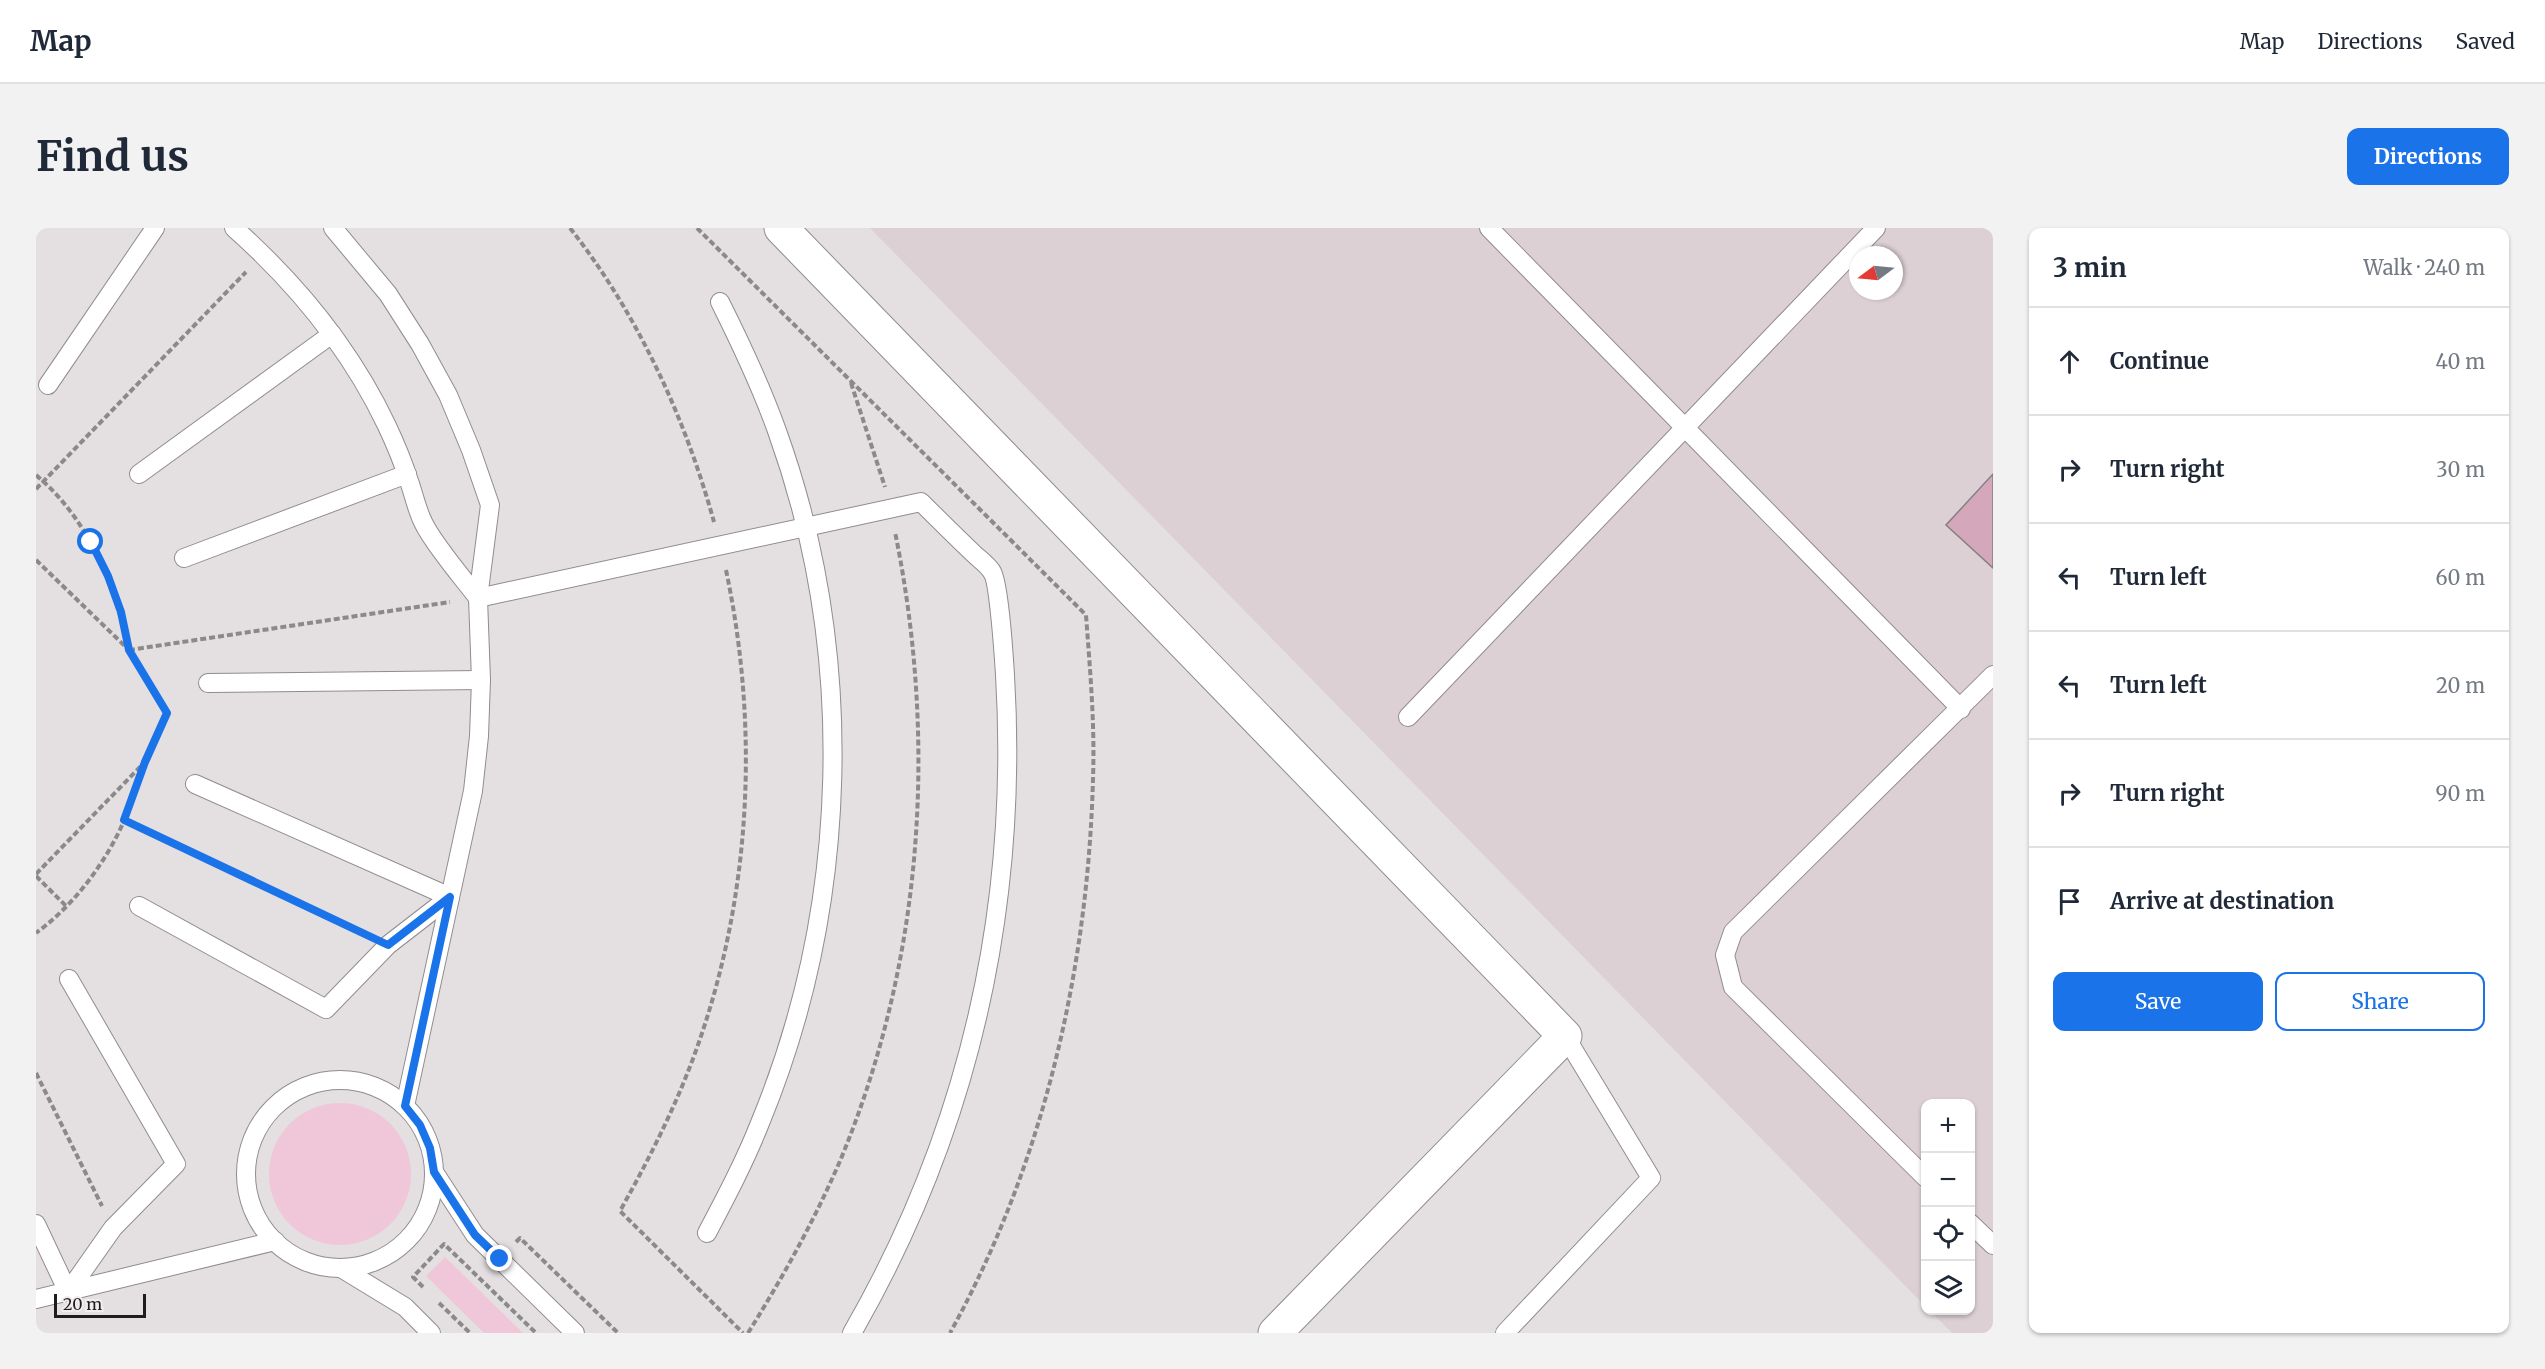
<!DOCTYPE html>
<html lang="en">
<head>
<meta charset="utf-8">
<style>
	body { margin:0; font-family:Merriweather,serif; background:#f2f2f3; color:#1f2937 }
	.controls { position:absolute; right:18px; bottom:18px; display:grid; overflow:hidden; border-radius:12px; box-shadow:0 2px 4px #0004 }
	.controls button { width:54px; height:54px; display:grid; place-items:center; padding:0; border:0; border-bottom:2px solid #e0e1e3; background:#fff; color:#1f2937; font:30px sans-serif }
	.compass { position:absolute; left:1813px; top:18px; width:54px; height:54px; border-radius:50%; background:#fff; box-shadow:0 2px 4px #0004; rotate:254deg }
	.scale { position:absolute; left:18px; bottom:15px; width:92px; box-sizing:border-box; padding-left:6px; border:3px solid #1e1d1d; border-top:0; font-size:16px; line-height:21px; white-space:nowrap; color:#1e1d1d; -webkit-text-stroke:4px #f1edee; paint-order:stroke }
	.stop { position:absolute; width:18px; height:18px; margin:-14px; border:4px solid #1a73e8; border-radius:50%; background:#fff }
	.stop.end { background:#1a73e8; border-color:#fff; box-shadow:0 2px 6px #0008 }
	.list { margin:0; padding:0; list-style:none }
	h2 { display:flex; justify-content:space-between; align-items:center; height:78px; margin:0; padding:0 24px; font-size:26px }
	h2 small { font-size:20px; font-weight:400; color:#747a83 }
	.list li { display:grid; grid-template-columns:39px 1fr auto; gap:18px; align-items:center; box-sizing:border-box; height:108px; padding:0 24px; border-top:2px solid #e0e1e3 }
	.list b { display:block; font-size:22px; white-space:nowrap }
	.list em { font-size:20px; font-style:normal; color:#747a83 }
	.actions { display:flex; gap:12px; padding:18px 24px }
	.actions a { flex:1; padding:14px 0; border:2px solid #1a73e8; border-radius:12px; text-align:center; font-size:21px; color:#1a73e8 }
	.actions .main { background:#1a73e8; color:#fff }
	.icon { flex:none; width:33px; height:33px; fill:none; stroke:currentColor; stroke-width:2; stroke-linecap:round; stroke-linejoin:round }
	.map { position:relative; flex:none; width:1957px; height:1105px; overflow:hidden; border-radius:12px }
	header { display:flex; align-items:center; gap:36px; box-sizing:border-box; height:84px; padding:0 30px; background:#fff; border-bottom:2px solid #e0e1e3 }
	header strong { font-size:28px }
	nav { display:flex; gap:33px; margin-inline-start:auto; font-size:21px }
	.intro { display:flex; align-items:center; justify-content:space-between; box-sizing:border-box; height:144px; padding:0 36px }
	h1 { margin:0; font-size:42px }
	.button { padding:15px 27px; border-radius:12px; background:#1a73e8; color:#fff; font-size:21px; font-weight:700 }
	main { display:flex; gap:36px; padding:0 36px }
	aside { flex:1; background:#fff; border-radius:12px; box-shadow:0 2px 4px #0004 }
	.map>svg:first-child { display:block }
</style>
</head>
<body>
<header>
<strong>Map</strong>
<nav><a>Map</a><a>Directions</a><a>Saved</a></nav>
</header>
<div class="intro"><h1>Find us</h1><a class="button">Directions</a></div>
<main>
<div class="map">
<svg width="1957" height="1105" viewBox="0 0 1957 1105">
	<rect width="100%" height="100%" fill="#e4dfe1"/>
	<path fill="#dcd0d5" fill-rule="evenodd" d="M834,0H1957V1105H1916L1894,1083L1934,1082V876H1890L1889,1078ZM1822,27H1858V63H1822Z"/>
	<g fill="#f0c7d8">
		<circle cx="304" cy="946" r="71"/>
		<path d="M409,1029L487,1105H448L390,1048Z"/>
	</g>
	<path fill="#d5a7bb" stroke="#847f81" stroke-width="1.5" d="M1957,246V340L1910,297Z"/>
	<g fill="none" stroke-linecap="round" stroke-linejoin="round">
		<g stroke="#918c8e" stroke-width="20">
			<g id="lane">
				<path d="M198,0C261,56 315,122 351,198C359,215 367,234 373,253C378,267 381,283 388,296C399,318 426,349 442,370"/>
				<path d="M297,0L352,66L384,116L412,167L435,222L454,277L442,370L445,452L443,508L437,563L369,878"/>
				<path d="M1453,0L1925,481"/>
				<path d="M12,157L119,0"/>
				<path d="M103,246L296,106"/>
				<path d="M148,330L371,246"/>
				<path d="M442,370L885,274C902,291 919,308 937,325C943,331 952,337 956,344C963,353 968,431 969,447C983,680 933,902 816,1105"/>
				<path d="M172,455L445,452"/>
				<path d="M1372,489L1840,0"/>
				<path d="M159,556L414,669"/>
				<path d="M103,678L290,781L352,717L414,669"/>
				<circle cx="304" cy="946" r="94"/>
				<path d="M398,944L439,1007L539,1105"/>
				<path d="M1890,950L1697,759L1689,727L1697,704L1957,447"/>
				<path d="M1934,995L1957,1017"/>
				<path d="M0,996L32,1064L77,1000L140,936L33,751"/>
				<path d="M671,1005C690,969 709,933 724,895C814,677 821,425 741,203C725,158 705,116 684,74"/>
				<path d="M305,1040L369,1079L395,1105"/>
				<path d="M0,1071L239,1013"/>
				<path d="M1469,1105L1615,950L1529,808"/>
			</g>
		</g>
		<g stroke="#918c8e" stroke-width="35">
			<path id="secondary" d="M745,0L1529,808L1239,1105"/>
		</g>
		<g stroke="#8c898a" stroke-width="4" stroke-dasharray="6 3" stroke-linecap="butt">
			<path d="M534,0C601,85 649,189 678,294"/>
			<path d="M661,0L1050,387C1054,442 1059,496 1057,551C1052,742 1007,937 914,1105"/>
			<path d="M815,155L849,259"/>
			<path d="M0,247C52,291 79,355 92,421"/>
			<path d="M0,261L210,44"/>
			<path d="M0,332L93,422L131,485C123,502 115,519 108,536C101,555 96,575 88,593C69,636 38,677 0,705"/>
			<path d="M690,342C724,503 715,673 658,828C638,882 612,933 584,983L707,1105"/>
			<path d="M93,422L414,374"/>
			<path d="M88,592L330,706"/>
			<path d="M0,646L106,537"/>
			<path d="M0,648L30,678"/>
			<path d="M0,845L66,978"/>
			<path d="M480,1014L484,1010L582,1105"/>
			<path d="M387,1059L377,1049L408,1016L500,1105"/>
			<path d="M403,1075L434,1105"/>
			<path d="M712,1105C747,1049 778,993 804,933C887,734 902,514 859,304"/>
		</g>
		<use href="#lane" stroke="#fff" stroke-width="18"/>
		<use href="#secondary" stroke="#fff" stroke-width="33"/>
	</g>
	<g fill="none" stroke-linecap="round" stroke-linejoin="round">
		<path stroke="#1a73e8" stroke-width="8" d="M55,314L72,348L85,384L93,422L131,485L109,534L88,592L352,717L414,669L369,878L384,897L394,920L398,944L439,1007L464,1031"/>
	</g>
</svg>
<div class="controls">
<button>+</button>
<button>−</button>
<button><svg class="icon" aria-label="locate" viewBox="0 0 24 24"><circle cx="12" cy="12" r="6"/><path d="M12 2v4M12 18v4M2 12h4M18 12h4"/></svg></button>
<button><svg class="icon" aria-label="layers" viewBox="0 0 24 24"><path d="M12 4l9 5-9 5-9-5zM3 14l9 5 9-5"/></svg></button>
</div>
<svg class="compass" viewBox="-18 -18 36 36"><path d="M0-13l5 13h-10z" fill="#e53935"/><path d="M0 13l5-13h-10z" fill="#747a83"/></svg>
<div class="scale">20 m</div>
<div class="stop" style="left:55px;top:314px"></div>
<div class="stop end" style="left:464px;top:1031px"></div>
</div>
<aside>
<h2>3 min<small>Walk · 240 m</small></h2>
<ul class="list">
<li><svg class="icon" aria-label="ahead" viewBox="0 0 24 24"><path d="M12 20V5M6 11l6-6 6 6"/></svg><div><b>Continue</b></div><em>40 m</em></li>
<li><svg class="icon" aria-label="right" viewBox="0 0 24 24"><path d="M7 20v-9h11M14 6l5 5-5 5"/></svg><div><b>Turn right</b></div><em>30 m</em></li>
<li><svg class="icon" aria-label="left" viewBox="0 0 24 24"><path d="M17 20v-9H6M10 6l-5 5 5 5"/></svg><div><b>Turn left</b></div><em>60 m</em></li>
<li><svg class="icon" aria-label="left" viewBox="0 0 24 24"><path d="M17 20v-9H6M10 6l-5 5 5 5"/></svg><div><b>Turn left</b></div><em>20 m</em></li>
<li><svg class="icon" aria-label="right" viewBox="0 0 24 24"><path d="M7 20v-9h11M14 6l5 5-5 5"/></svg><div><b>Turn right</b></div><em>90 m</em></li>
<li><svg class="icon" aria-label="arrive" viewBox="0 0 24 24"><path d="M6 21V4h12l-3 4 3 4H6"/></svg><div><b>Arrive at destination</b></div></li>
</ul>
<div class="actions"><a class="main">Save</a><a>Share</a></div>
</aside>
</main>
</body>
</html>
